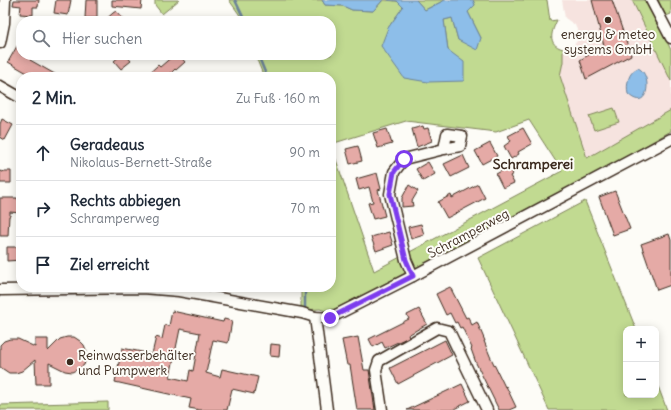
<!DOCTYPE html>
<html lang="de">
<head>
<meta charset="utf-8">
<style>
	body { margin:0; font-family:Delius,sans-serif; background:#f6f6f7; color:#1f2937 }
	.controls { position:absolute; right:12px; bottom:12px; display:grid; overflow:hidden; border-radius:8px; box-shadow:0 2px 10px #0003 }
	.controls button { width:36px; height:36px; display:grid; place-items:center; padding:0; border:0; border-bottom:1px solid #e0e1e3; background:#fff; color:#1f2937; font:20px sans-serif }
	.stop { position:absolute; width:12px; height:12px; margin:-9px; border:3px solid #7c3aed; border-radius:50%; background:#fff }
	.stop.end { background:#7c3aed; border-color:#fff; box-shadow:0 1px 4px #0008 }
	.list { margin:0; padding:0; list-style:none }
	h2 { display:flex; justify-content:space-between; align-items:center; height:52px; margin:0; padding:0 16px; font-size:17px }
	h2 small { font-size:13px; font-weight:400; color:#747a83 }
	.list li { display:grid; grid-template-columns:26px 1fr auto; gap:12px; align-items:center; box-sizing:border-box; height:56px; padding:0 16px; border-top:1px solid #e0e1e3 }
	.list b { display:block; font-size:15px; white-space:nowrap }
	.list p { margin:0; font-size:13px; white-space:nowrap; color:#747a83 }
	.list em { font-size:13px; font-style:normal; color:#747a83 }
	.icon { flex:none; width:22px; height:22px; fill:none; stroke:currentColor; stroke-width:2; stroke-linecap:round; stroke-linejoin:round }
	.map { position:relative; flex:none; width:671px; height:410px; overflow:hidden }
	.search { position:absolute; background:#fff; box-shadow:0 2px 10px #0003; left:16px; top:16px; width:320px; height:44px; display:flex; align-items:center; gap:10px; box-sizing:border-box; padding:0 14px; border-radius:16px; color:#747a83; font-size:15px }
	.panel { position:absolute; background:#fff; box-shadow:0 2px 10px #0003; left:16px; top:72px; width:320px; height:220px; border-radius:16px }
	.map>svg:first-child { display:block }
</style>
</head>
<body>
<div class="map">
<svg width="671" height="410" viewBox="0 0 671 410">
	<rect width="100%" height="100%" fill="#fdfcf7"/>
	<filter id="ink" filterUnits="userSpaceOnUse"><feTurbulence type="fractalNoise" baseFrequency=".025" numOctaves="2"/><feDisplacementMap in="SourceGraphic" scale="8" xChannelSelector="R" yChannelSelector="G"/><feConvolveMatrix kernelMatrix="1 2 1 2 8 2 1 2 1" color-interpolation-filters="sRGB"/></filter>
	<g filter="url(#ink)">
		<path fill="#f6e3df" d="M562,0H632L671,81V110L587,159L560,76L563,62V49L571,48L578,40V32L575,25L565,18Z"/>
		<g fill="#c1da91" stroke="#7e8258">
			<path d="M155,0H179L162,14L155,5Z"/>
			<path d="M229,0H322L325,5L343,6L352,10L373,11L383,0L397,1L403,7L388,28L448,50L444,20L452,18L458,40L481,38L468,12L475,5L473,0H547L550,21L557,20C552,31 546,44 563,49V62L560,76L587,158L671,110V131L577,185L329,312L320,309L301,310V287H331V145L374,271L562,171L529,120L496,132L406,121L331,144V77H264L255,55H331V21H242L239,14Z"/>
			<path d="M416,0H445L425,10Z"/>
			<path d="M632,0H647L671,50V81Z"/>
			<path d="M658,0H671V14L666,16Z"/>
			<path d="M614,108L619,122L594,130L589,116Z"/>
			<path d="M585,201L636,329H626V395H656V381L667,410H549L478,258Z"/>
			<path d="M108,402V410H0V405Z"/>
		</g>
		<g fill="#8dbee9" stroke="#6c8398">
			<path d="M322,0H383L373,11L352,10L343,6L325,5Z"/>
			<path d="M388,0H416L425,10L445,0H473L475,5L468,12L481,38L477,50L458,40L452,18L444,20L448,50L464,62V81L428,82L404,78L381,46L388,28L403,7L397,1Z"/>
			<path d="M638,68C653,74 649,114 628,94C626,85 628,72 638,68Z"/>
		</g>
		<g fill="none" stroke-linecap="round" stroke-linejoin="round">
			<g stroke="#6c8398" stroke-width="2.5">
				<path d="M235,0L245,21"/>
				<path d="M258,55L267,77"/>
				<path d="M305,287V309"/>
			</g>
		</g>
		<g fill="#e5aaa6" stroke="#3b2a1e" fill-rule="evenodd">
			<path d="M14,0H39L38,7H33V15L20,14L21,6L13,5Z"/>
			<path d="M56,0H71L68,15L54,13Z"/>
			<path d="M86,0H97V18H85Z"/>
			<path d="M112,0H142L141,9L112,6Z"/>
			<path d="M592,0H612L631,55L586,79L580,60L604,46Z"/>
			<path d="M116,11L125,21H104L113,13Z"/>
			<path d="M21,39V55H32L30,60L60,77H34L8,62Z"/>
			<path d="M121,55H126L131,61L121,69L114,61Z"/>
			<path d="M174,55H179L185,62L176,70L175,69L167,77H145L158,65L160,67Z"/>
			<path d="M2,119L13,125L5,140L0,137V124Z"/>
			<path d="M423,126L424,129L428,128L432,141L417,147L412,129Z"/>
			<path d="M523,128L532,144L518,152L519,154L511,159L504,146L511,141L508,136Z"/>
			<path d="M387,129L392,144L378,148L373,133Z"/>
			<path d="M490,143L497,156L482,164L475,151Z"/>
			<path d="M358,146L362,161L350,164L346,149Z"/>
			<path d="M463,155L469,168L451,177L444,164Z"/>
			<path d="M428,162L435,174L423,181L416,169Z"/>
			<path d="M509,167L513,174L510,176L514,183L503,188L496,174Z"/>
			<path d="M0,171L3,172L4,171H11V183H0Z"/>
			<path d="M377,173L381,189L378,190L385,216L373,219L368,203L373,202L369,187L359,190L356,179Z"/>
			<path d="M478,184L485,198L447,218L438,202L451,195L452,198Z"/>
			<path d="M409,185L418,191L412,201L413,206L402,207V198Z"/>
			<path d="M615,191L630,229L613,235L599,197Z"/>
			<path d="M0,198H17V199L21,200L20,213L10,212V216H9L8,236H0Z"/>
			<path d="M421,224L424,235L411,239L408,227Z"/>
			<path d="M389,232L393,245L376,251L371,237Z"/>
			<path d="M669,234L671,240V285L657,290L641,244Z"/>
			<path d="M7,247H21V260L7,261Z"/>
			<path d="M450,287L466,318L468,317L472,325L477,322L485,341H484L490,356L505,387L506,386L516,407L509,410H499L476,363L471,349L472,348L462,327L460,328L457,322L455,323L450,313L446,315L436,294Z"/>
			<path d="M419,309L427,324L408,335L409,337L385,348L382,342L373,347L369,339L409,319L407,315Z"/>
			<path d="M172,311L223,322L224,319L232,321L228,343L213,340L206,373L220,377L222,369L258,377L254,394L232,389L227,410H200L189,408L191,399L115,382L122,348L152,354L156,337L162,339L165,325L169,326ZM180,329L200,333L193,371L190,370L188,381L170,377Z"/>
			<path d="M67,337H74L80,341L84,345L87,352L86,359L84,365L78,369L72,372L65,371L49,363V384H36L35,360L22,371L16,373H9L0,367V345L4,341L10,339H18L35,347V339H48V351L60,339Z"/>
			<path d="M358,337L364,370H369L375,410H357L350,365H347L342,340Z"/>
			<path d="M445,340L452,355L398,384L390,368Z"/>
			<path d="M271,344L280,345L279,357L270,356Z"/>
			<path d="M462,384L470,401L452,410H407Z"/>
		</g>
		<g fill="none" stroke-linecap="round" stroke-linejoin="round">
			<g stroke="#3b2a1e" stroke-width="13">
				<g id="street">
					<path d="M651,0L671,38"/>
					<path d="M0,43L4,23L5,0"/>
					<path d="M0,86L21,98"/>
					<path d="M413,276L406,260L390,194L394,172L404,159L444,149L460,146L462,136L447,134L444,149"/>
					<path d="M0,290L143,288L179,291L302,313L315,317L330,318L413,276L671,139"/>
					<path d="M315,317L327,410"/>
					<path d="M382,410L376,370L379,361L437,328L449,331L487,410"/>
				</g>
			</g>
			<use href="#street" stroke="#fdfcf7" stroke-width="10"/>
		</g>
	</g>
	<g fill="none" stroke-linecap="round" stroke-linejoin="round" filter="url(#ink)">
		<path stroke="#7c3aed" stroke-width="5" d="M330,318L413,276L406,260L390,194L394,172L404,159"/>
	</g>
	<g fill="#3b2a1e" stroke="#fdfcf7" stroke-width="1.5">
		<circle cx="608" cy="20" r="4"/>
		<circle cx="70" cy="362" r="4"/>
	</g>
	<g text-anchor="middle" stroke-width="4" stroke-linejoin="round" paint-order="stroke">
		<g font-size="13" fill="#3b2a1e" stroke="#fdfcf7">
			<text x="608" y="39">energy &amp; meteo<tspan x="608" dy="15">systems GmbH</tspan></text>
			<text x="78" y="360" text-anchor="start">Reinwasserbehälter<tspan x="78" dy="15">und Pumpwerk</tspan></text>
		</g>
		<g font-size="13" fill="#3b2a1e" stroke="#fdfcf7">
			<text transform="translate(468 233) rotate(-28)" y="5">Schramperweg</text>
		</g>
		<g font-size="14" font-weight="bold" fill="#3b2a1e" stroke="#fdfcf7">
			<text x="533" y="169">Schramperei</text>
		</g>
	</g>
</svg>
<div class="controls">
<button>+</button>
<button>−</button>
</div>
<div class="stop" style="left:404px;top:159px"></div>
<div class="stop end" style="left:330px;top:318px"></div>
<div class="search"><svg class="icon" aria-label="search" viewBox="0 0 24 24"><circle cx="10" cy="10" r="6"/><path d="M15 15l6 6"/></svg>Hier suchen</div>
<section class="panel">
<h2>2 Min.<small>Zu Fuß · 160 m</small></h2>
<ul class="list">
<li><svg class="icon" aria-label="ahead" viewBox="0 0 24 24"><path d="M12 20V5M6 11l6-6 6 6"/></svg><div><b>Geradeaus</b><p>Nikolaus-Bernett-Straße</p></div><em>90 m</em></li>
<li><svg class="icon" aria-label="right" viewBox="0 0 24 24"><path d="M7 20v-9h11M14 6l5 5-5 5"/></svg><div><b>Rechts abbiegen</b><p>Schramperweg</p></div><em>70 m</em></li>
<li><svg class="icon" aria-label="arrive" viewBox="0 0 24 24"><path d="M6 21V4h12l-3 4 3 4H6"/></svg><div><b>Ziel erreicht</b></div></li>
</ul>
</section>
</div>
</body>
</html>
